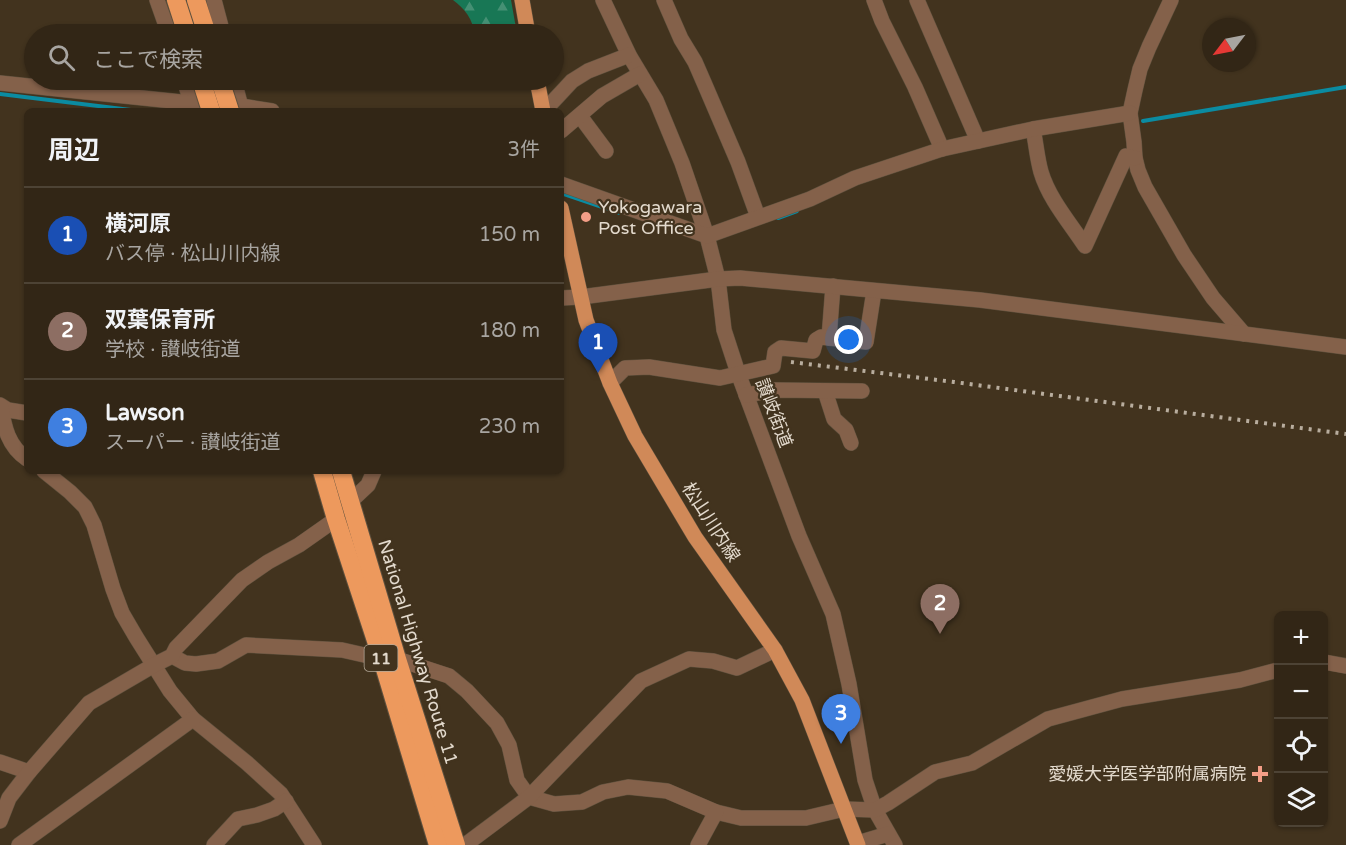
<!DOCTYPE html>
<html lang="ja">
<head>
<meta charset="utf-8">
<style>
	body { margin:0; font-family:"Varela Round","Noto Sans JP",sans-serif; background:#3a2e1f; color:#f1f3f6 }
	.controls { position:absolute; right:18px; bottom:18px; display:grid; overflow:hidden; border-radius:9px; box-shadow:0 2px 4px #0004 }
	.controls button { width:54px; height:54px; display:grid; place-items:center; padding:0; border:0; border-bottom:2px solid #4d4335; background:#322616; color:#f1f3f6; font:30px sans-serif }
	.compass { position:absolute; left:1202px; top:18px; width:54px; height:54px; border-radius:50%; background:#322616; box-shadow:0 2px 4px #0004; rotate:238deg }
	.you { position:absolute; left:849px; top:340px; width:21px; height:21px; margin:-15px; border:4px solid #fff; border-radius:50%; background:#1a73e8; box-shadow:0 0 0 9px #1a73e833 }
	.badge { display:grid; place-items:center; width:39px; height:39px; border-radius:50%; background:#db2777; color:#fff; font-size:20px; font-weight:700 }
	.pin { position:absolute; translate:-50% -50px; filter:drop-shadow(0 2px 3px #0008) }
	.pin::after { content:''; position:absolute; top:32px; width:21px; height:18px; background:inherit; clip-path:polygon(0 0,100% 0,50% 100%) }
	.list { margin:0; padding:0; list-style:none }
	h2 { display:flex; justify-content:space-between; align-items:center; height:78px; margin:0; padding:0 24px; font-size:26px }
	h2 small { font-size:20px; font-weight:400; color:#a8a5a1 }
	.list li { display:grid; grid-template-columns:39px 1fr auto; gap:18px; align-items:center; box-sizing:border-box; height:96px; padding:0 24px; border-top:2px solid #4d4335 }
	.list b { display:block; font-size:22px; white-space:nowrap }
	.list p { margin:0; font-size:20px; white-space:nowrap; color:#a8a5a1 }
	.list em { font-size:20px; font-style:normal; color:#a8a5a1 }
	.icon { flex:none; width:33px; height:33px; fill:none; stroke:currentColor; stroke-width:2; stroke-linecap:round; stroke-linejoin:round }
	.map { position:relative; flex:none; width:1346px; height:845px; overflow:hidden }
	.search { position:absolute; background:#322616; box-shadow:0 2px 4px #0004; left:24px; top:24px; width:540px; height:66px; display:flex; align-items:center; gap:15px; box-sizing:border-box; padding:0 21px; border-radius:33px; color:#a8a5a1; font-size:22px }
	.panel { position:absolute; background:#322616; box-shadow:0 2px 4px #0004; left:24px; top:108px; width:540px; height:366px; border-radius:9px }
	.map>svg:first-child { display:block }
</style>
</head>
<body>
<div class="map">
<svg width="1346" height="845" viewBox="0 0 1346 845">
	<defs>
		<pattern id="forest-firs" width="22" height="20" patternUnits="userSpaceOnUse" patternTransform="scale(1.5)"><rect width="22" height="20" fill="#187755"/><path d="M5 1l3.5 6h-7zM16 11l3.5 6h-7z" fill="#459074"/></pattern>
	</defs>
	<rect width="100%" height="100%" fill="#42331e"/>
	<path fill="url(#forest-firs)" d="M453,0H511L517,34H474C474,20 464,8 453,0Z"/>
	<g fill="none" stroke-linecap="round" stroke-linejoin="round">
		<g stroke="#0b8ba1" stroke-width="4">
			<path d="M0,94L139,111"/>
			<path d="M1143,121L1346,87"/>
			<path d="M561,193L620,213"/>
			<path d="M778,218L797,211"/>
		</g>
		<g stroke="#5f513e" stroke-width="16">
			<g id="minor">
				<path d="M157,0L169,34"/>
				<path d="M214,0L223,34"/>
				<path d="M603,0L629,55L656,100L682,163L707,236L718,279L724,330L738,373L799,536L833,614L849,684L865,780L875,810L895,845"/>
				<path d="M664,0L681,39L695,62L705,85L738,162L758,217"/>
				<path d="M874,0L882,21L915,87L942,149"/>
				<path d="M917,0L978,141"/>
				<path d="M1171,0L1149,47L1140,69L1135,90L1130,113L1134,142L1135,158L1138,170L1145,187L1184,255L1213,298L1244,334"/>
				<path d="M184,80L194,111"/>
				<path d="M234,80L242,111"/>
				<path d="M0,83L191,103L241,106L272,111"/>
				<path d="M544,111L572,81L588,71L629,55"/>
				<path d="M580,116L606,151"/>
				<path d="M1033,129C1036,143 1037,158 1041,172C1049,199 1070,223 1085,246L1126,156L1135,158"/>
				<path d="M561,131L602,96L640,74"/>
				<path d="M561,184L707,236L810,199L855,178L942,149L1033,129L1130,113"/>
				<path d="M833,286L829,338L866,342L874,291"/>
				<path d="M561,298L581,297L718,279L740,278L980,300L1346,347"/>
				<path d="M610,383L625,368L649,367L720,378L773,366L775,352L781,348L813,351L816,340L821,337L829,338"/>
				<path d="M825,391L834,419L846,430L851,443"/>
				<path d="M746,395L774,390L862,391"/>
				<path d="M0,405L8,410L27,413"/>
				<path d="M1,406C4,427 8,446 27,459"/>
				<path d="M44,471L70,492L85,507L94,525L113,589L122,613L136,637L170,691L193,719L247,763L281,794L314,845"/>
				<path d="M350,502L368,485L374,471"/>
				<path d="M172,656L185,663L196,664L218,661L246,645L342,650L382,659"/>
				<path d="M397,659L449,676L467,691L497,723L509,745L517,780L529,797L554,804L582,802L603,792L628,787L667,791L716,812L741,818H806L844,809L875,810L888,803L935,772L972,763L1048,719L1122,699L1240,680L1278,670"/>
				<path d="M1324,662L1346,666"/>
				<path d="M0,762L29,772"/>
				<path d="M0,821L9,798L29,772L89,703L154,665L172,656L176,648L242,580L268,562L299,545L336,519"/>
				<path d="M858,843L888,834"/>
				<path d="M19,845L193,719"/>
				<path d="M214,845L238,819L257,815L274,809L286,801"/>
				<path d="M465,845L529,797L641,681L689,659L713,661L737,668L775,650"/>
				<path d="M698,845L716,812"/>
			</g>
		</g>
		<g stroke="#5f513e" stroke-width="16">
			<g id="major">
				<path d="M522,0L528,34"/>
				<path d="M537,80L543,111"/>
				<path d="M561,208L586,320L610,383L635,436L695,537L775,650L802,700L858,845"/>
			</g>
		</g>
		<g stroke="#5f513e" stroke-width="20">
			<g id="highway">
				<path d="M176,0L187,34"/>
				<path d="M196,0L207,34"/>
				<path d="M322,471L336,519L382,659L438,845"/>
				<path d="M341,471L397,659L456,845"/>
			</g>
		</g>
		<use href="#minor" stroke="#84614a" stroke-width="15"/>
		<use href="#major" stroke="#d08958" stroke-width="15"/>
		<use href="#highway" stroke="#ed995d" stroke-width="18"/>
		<path stroke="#b8ad9e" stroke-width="4" stroke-dasharray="3 6" stroke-linecap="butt" d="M791,362L954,382L1346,434"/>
		<g stroke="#5f513e" stroke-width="20" stroke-linecap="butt">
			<g id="highway-bridge">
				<path d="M201,80L211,111"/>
				<path d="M220,80L230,111"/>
			</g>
		</g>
		<use href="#highway-bridge" stroke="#ed995d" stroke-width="18"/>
	</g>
	<g fill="#f49e87" stroke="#42331e" stroke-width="2">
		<circle cx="586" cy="217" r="6"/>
		<path d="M1257 765h6v6h6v6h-6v6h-6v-6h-6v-6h6z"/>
	</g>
	<g text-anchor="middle" stroke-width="4.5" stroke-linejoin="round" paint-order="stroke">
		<rect fill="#42331e" stroke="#b3a898" stroke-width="1.5" x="364.5" y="645" width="33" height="26" rx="4.5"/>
		<g font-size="16" font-weight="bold" fill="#e3dacd">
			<text x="381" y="664">11</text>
		</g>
		<g font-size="18" fill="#e3dacd" stroke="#42331e" text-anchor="start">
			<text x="598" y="213">Yokogawara<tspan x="598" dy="21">Post Office</tspan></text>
			<text x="1246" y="780" text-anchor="end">愛媛大学医学部附属病院</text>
		</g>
		<g font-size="18" fill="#e3dacd" stroke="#42331e">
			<text transform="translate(774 413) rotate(69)" y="6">讃岐街道</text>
			<text transform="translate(711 522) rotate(57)" y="6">松山川内線</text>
			<text transform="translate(418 652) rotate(73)" y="6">National Highway Route 11</text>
		</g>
	</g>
</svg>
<div class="controls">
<button>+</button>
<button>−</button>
<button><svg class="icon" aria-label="locate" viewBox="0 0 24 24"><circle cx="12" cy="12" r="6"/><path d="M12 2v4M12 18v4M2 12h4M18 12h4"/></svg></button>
<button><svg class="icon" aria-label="layers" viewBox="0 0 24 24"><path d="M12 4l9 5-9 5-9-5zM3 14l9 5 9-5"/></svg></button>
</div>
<svg class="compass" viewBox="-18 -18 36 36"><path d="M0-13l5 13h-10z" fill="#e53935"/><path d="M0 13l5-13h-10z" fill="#a8a5a1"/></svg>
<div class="you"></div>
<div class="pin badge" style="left:598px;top:373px;background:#1a4fb4">1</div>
<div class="pin badge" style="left:940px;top:634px;background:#8d6e63">2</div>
<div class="pin badge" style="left:841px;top:744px;background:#3f7fe0">3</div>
<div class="search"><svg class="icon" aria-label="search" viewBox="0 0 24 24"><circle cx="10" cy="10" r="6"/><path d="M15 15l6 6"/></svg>ここで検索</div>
<section class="panel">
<h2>周辺<small>3件</small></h2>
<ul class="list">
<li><span class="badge" style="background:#1a4fb4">1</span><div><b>横河原</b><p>バス停 · 松山川内線</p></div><em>150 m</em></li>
<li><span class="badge" style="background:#8d6e63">2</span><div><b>双葉保育所</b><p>学校 · 讃岐街道</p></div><em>180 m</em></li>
<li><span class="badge" style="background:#3f7fe0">3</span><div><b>Lawson</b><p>スーパー · 讃岐街道</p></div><em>230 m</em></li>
</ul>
</section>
</div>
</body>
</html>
